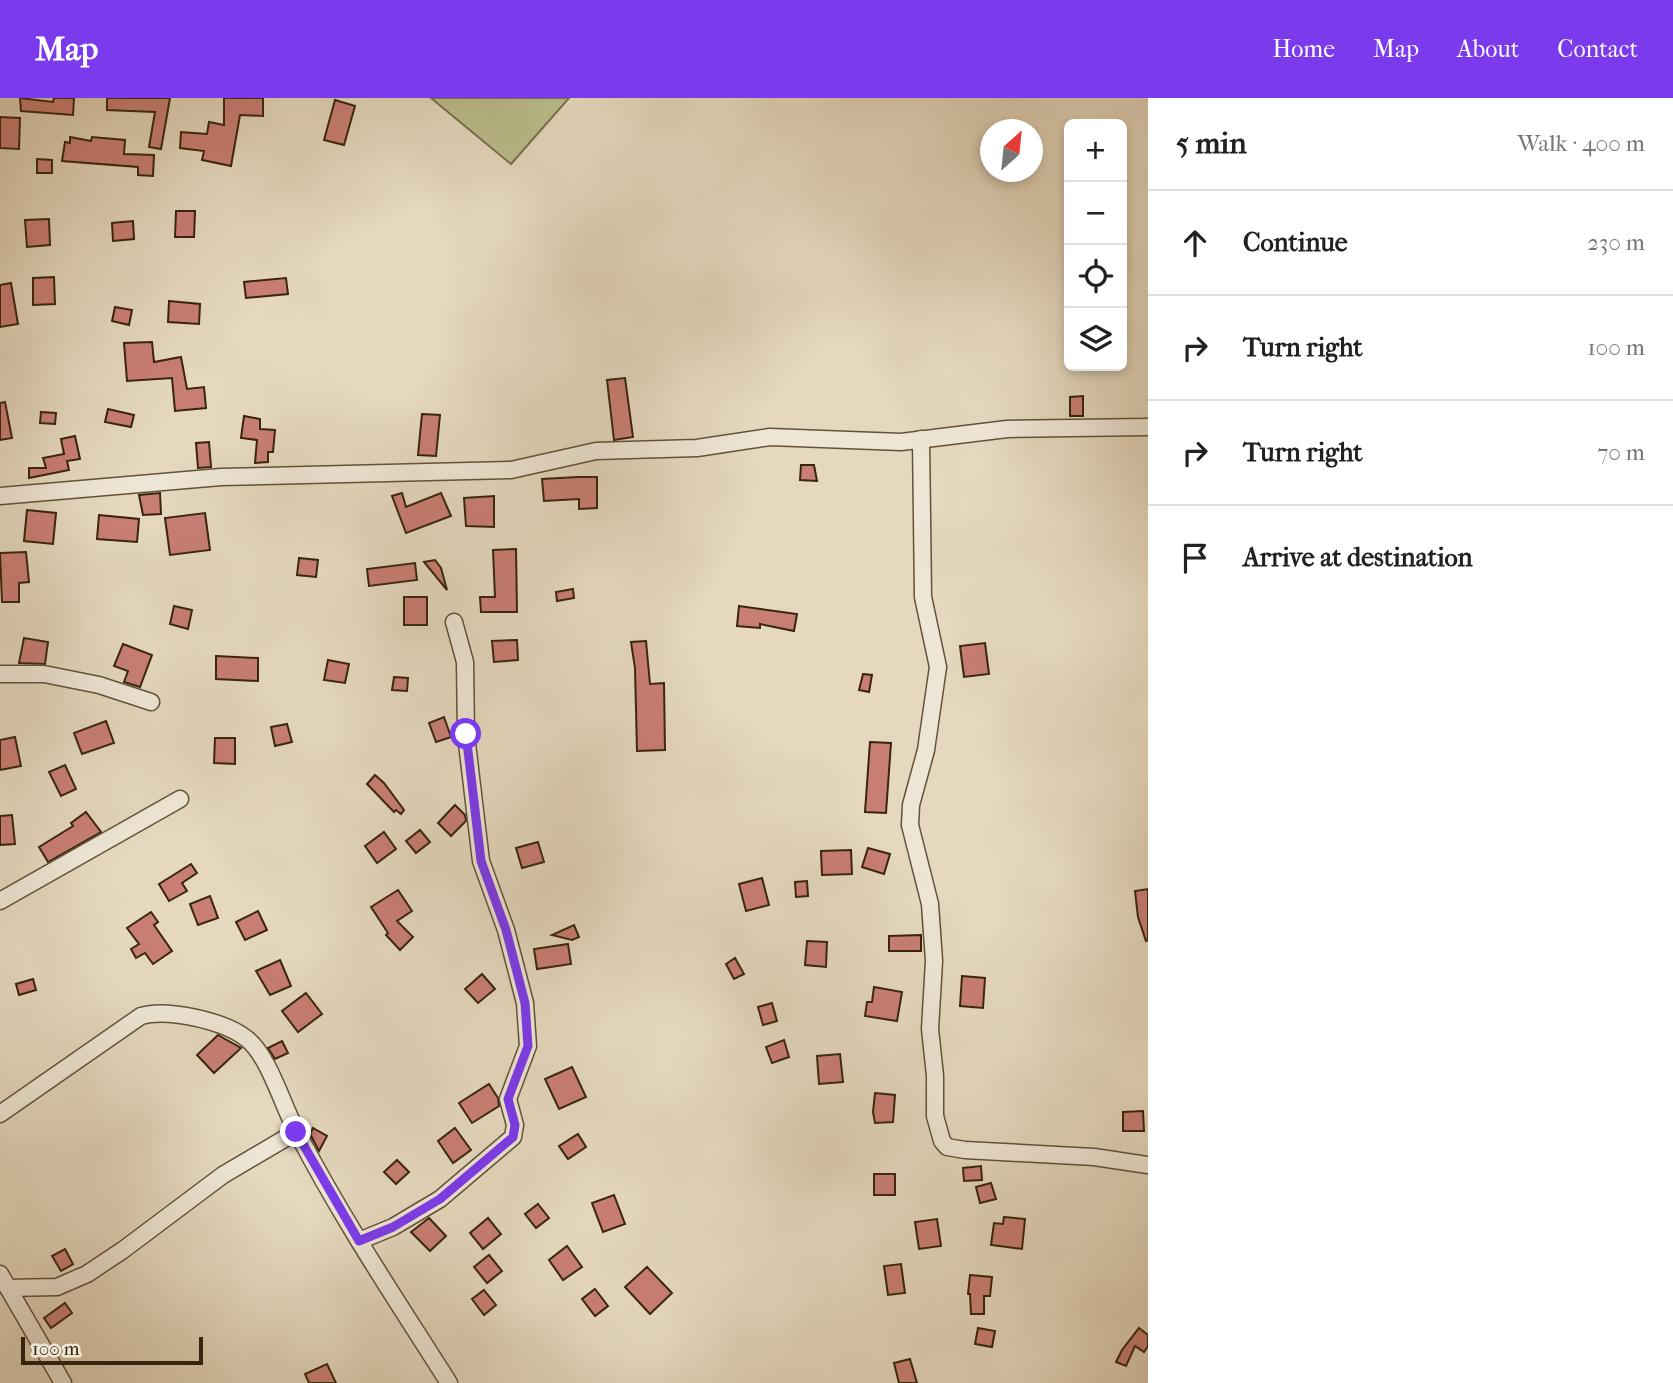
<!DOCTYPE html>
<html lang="en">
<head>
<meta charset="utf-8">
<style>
	body { margin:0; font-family:"IM FELL French Canon",serif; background:#f2f2f2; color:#222 }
	.controls { position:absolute; right:21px; top:21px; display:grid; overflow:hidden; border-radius:10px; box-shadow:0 4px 10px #0003 }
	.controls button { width:63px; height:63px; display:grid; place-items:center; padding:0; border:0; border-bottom:2px solid #e0e0e0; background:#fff; color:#222; font:35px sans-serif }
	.compass { position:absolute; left:980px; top:21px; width:63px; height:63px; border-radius:50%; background:#fff; box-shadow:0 4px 10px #0003; rotate:27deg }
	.scale { position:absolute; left:21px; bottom:18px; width:182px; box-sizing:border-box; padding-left:7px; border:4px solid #37250d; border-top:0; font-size:19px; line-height:24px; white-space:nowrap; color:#37250d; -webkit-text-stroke:5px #eee6d5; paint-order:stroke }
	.stop { position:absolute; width:21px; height:21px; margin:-16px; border:5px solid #7c3aed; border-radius:50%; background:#fff }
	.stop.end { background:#7c3aed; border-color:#fff; box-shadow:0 2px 7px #0008 }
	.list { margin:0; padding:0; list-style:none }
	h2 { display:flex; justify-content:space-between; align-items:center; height:91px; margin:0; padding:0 28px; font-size:30px }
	h2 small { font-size:23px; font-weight:400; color:#767676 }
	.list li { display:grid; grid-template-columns:46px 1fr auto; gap:21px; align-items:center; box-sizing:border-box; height:105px; padding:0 28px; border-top:2px solid #e0e0e0 }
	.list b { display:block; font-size:26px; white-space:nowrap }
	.list em { font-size:23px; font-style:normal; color:#767676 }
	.icon { flex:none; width:38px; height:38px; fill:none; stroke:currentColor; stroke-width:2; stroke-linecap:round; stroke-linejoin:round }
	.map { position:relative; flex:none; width:1148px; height:1285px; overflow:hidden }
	header { display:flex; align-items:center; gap:42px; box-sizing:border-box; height:98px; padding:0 35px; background:#7c3aed; color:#fff }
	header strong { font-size:33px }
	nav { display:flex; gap:38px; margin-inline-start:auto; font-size:24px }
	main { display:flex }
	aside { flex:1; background:#fff }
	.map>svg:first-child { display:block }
</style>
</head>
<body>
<header>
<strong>Map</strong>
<nav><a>Home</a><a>Map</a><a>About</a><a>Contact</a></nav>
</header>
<main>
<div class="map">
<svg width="1148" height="1285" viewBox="0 0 1148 1285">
	<rect width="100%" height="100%" fill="#e5d8be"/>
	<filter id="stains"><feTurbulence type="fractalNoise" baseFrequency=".00286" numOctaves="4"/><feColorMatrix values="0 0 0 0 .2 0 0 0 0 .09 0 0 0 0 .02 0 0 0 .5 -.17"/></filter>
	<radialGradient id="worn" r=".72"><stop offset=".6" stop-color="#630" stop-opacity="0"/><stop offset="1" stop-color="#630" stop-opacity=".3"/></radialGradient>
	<path fill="#bbbd8d" stroke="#79714d" stroke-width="2" d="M431,0H569L511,66Z"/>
	<g fill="#c97e74" stroke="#37250d" stroke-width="2">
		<path d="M20,0L53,4L54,0H74L73,17L21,13Z"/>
		<path d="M107,0H170L161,51L149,49L155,14L107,12Z"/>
		<path d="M224,0H263V18L240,17L231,68L202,62L204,53L180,50L181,34L207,36L209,24L224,27Z"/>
		<path d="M335,2L355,8L344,47L324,42Z"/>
		<path d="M0,19L20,20L19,51L0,50Z"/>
		<path d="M70,39L91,43L92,39L125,42L124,56L154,57L153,78L138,77V69L62,63L65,44L70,45Z"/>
		<path d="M37,61L52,62V75H37Z"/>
		<path d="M176,113H195L194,139H175Z"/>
		<path d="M49,121L50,147L27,149L25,122Z"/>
		<path d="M133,123L134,141L113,143L112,125Z"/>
		<path d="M54,179L55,206L33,207V180Z"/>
		<path d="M286,180L288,196L246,200L244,184Z"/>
		<path d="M11,185L18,226L0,229V187Z"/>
		<path d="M169,203L200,206L199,226L168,224Z"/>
		<path d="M115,209L132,212L129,227L112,223Z"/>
		<path d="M152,244L154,264L181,259L187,291L204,289L206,310L175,313L172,280L127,283L124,245Z"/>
		<path d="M625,280L633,339L614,342L607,282Z"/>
		<path d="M1083,298V318H1070V299Z"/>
		<path d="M5,304L12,340L0,342V305Z"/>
		<path d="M108,311L134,317L131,329L105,324Z"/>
		<path d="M41,314L56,315L55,326L40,325Z"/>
		<path d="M422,316L440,317L436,358L418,357Z"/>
		<path d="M244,318L260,321V331L275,332L273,354H268V364L255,365L257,342L241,340Z"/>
		<path d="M75,338L80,361L67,363L69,372L29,380V370H46L43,360L64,356L61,341Z"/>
		<path d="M209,344L211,369L198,370L196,345Z"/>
		<path d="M801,367H814L817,383L800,382Z"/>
		<path d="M578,379H597V410L579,411V401L544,403L542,381Z"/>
		<path d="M160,395L161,416L143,417L139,397Z"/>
		<path d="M402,395L406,409L441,395L451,418L406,435L392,398Z"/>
		<path d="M494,398V429L466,428L464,400Z"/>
		<path d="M27,412L56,415L53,446L24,443Z"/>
		<path d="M205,415L210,452L170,457L165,420Z"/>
		<path d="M99,417L139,421L137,444L97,441Z"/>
		<path d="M516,451L517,514H481L480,499H495L493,452Z"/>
		<path d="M26,454L29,484L19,485V504H2L0,455Z"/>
		<path d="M299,460L318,462L316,479L297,477Z"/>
		<path d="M435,462L441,470L447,492L424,464Z"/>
		<path d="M415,465L417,482L369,488L367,471Z"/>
		<path d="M573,491L574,500L557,503L556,494Z"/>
		<rect x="404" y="499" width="23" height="28"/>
		<path d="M174,508L192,512L188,531L170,526Z"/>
		<path d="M739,508L797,516L794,533L760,526V530L737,528Z"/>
		<path d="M24,540L48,544L45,566L19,565Z"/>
		<path d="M517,542L518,562L494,564L492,543Z"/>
		<path d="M646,543L650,586L664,585L665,652L637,653L635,570L631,544Z"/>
		<path d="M985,545L989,576L964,579L960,548Z"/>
		<path d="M123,546L152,557L140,589L124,584L128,573L114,568Z"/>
		<path d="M216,558L258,560V583L216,581Z"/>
		<path d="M328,562L349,566L345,585L324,582Z"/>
		<path d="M863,576L872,577L869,594L859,592Z"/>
		<path d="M394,579L408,580L407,593L392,592Z"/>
		<path d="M444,619L451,639L436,644L429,625Z"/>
		<path d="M106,623L114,645L82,656L74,635Z"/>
		<path d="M287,626L292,644L275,648L271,629Z"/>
		<path d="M15,639L21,668L0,672V642Z"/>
		<path d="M215,640H235V666L214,665Z"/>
		<path d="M870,644L891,645L886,715L865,714Z"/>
		<path d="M65,667L76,691L61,698L49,674Z"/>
		<path d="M375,677L384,685L404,712L401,716L396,712L394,714L367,686Z"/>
		<path d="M455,707L465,717L466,723L451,738L438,725Z"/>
		<path d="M86,714L101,734L48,764L39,749L73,728L71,725Z"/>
		<path d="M12,717L15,746L0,747V718Z"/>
		<path d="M420,732L430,744L416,755L406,743Z"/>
		<path d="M384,734L396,751L377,765L365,748Z"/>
		<path d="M538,744L544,764L522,770L516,750Z"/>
		<path d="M868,750L890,756L884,776L862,769Z"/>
		<path d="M851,752L852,776L822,777L821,753Z"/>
		<path d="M191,766L197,775L182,785L187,793L169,803L159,786Z"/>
		<path d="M762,780L769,807L746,813L739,786Z"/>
		<path d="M807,783L808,798L796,799L795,784Z"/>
		<path d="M1148,791V842L1146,843L1138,819L1135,793Z"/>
		<path d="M398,792L412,813L397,823L413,839L400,852L386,837L388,835L371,809Z"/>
		<path d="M210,798L218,820L198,827L190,806Z"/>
		<path d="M258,813L267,832L245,842L236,824Z"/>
		<path d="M151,814L158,824L154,827L172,853L153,866L145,855L136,860L131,851L139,846L127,830Z"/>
		<path d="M574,827L579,839L572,842L552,837Z"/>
		<path d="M921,837V853H889V838Z"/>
		<path d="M807,843L827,844L826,869L805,867Z"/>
		<path d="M568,846L571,866L537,871L534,851Z"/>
		<path d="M735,860L744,876L734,881L726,866Z"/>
		<path d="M280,862L291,888L270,897L256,873Z"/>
		<path d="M482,876L495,891L478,905L465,891Z"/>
		<path d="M962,878L985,880L983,910L960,908Z"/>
		<path d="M33,881L36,892L19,897L16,886Z"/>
		<path d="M874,889L902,894L897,923L865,918L867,904H872Z"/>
		<path d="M306,895L322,916L298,934L282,913Z"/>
		<path d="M772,905L777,923L763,927L758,909Z"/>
		<path d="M218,937L241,950L214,975L197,957Z"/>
		<path d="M784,942L789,959L772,965L766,949Z"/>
		<path d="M282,943L288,955L275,961L268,950Z"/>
		<path d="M840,956L843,984L819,986L817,958Z"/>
		<path d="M572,969L586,999L559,1011L545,981Z"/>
		<path d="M489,986L498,1000L499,1008L472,1025L459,1005Z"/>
		<path d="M875,995L895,997L893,1024L875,1025L873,1014Z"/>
		<path d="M1143,1013L1144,1033H1123V1014Z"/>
		<path d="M313,1030L327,1038L319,1053L310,1036Z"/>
		<path d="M455,1030L471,1052L453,1065L438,1043Z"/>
		<path d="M578,1036L586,1049L568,1061L559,1048Z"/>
		<path d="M397,1062L409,1074L396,1086L384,1074Z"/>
		<path d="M981,1068L982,1082L964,1083L963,1070Z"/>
		<rect x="874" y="1076" width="21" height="21"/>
		<path d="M991,1085L996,1101L980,1105L976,1089Z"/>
		<path d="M614,1097L625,1126L603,1134L592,1105Z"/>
		<path d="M538,1106L549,1120L536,1130L525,1116Z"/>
		<path d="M1004,1119L1025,1121L1022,1151L991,1147L994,1125L1003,1126Z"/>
		<path d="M429,1120L446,1138L430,1153L411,1134Z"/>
		<path d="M488,1120L501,1136L483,1151L470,1135Z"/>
		<path d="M937,1121L941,1148L919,1151L915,1124Z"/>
		<path d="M567,1148L582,1169L563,1182L549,1162Z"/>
		<path d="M65,1151L73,1166L61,1173L52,1158Z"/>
		<path d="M489,1157L502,1173L487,1185L474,1169Z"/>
		<path d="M901,1166L905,1195L888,1197L884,1168Z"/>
		<path d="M647,1169L672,1195L650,1216L625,1189Z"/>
		<path d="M970,1177L992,1179L990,1198H984V1216H971L970,1196H968Z"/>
		<path d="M595,1191L608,1208L595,1218L582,1201Z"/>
		<path d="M484,1192L496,1207L484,1217L472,1201Z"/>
		<path d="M65,1205L72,1215L51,1230L44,1220Z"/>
		<path d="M978,1230L995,1233L992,1249L975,1246Z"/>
		<path d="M1139,1230L1148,1237V1248L1144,1254L1135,1248L1126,1268L1116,1264L1122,1252Z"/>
		<path d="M910,1261L917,1285H899L894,1265Z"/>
		<path d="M327,1266L336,1285H309L305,1276Z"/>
	</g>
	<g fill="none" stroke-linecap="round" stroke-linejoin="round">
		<g stroke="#625239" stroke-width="19">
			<g id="minor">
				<path d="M921,341L923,499L938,569L926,652L911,707L910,727L930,806L934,863L930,931L935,978V1018L942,1043L947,1049L965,1052L1094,1059L1148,1067"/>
				<path d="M0,398L221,379L511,372L596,353L697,350L770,339L901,344L1007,331L1148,329"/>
				<path d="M0,576H44L99,587L151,604"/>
				<path d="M0,803L180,701"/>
				<path d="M0,1016L141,918C167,910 225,923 247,941C269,958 283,1009 297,1034C342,1121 397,1203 449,1285"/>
				<path d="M359,1143L393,1129L440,1101L513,1039L515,1027L508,1001L528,948L525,905L506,832L481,763L466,637L465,564L454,524"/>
				<path d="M0,1176L63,1285"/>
				<path d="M8,1190L57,1189L87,1176L123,1152L223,1077L296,1034"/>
			</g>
		</g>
		<use href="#minor" stroke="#eee6d5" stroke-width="16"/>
	</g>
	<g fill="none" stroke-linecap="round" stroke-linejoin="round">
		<path stroke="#7c3aed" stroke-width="9" d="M296,1034L359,1143L393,1129L440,1101L513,1039L515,1027L508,1001L528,948L525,905L506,832L481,763L466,636"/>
	</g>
	<rect width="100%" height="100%" filter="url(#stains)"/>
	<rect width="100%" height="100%" fill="url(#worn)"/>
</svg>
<div class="controls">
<button>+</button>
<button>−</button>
<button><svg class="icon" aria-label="locate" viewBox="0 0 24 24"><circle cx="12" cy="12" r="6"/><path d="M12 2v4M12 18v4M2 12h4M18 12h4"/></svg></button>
<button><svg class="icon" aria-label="layers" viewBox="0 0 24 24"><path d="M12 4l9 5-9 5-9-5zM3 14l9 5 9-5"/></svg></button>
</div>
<svg class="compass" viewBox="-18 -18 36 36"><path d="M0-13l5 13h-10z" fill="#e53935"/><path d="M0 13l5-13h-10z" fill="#767676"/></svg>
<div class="scale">100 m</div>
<div class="stop" style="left:466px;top:636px"></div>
<div class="stop end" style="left:296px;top:1034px"></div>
</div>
<aside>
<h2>5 min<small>Walk · 400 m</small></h2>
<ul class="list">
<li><svg class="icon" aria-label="ahead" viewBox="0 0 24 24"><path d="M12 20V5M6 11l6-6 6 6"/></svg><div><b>Continue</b></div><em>230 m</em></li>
<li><svg class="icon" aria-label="right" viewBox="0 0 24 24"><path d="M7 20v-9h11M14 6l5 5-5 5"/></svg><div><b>Turn right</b></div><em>100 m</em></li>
<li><svg class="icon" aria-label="right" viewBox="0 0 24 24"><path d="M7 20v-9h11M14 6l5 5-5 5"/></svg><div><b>Turn right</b></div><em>70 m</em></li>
<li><svg class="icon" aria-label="arrive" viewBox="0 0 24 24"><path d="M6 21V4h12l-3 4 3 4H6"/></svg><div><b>Arrive at destination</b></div></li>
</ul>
</aside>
</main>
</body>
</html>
